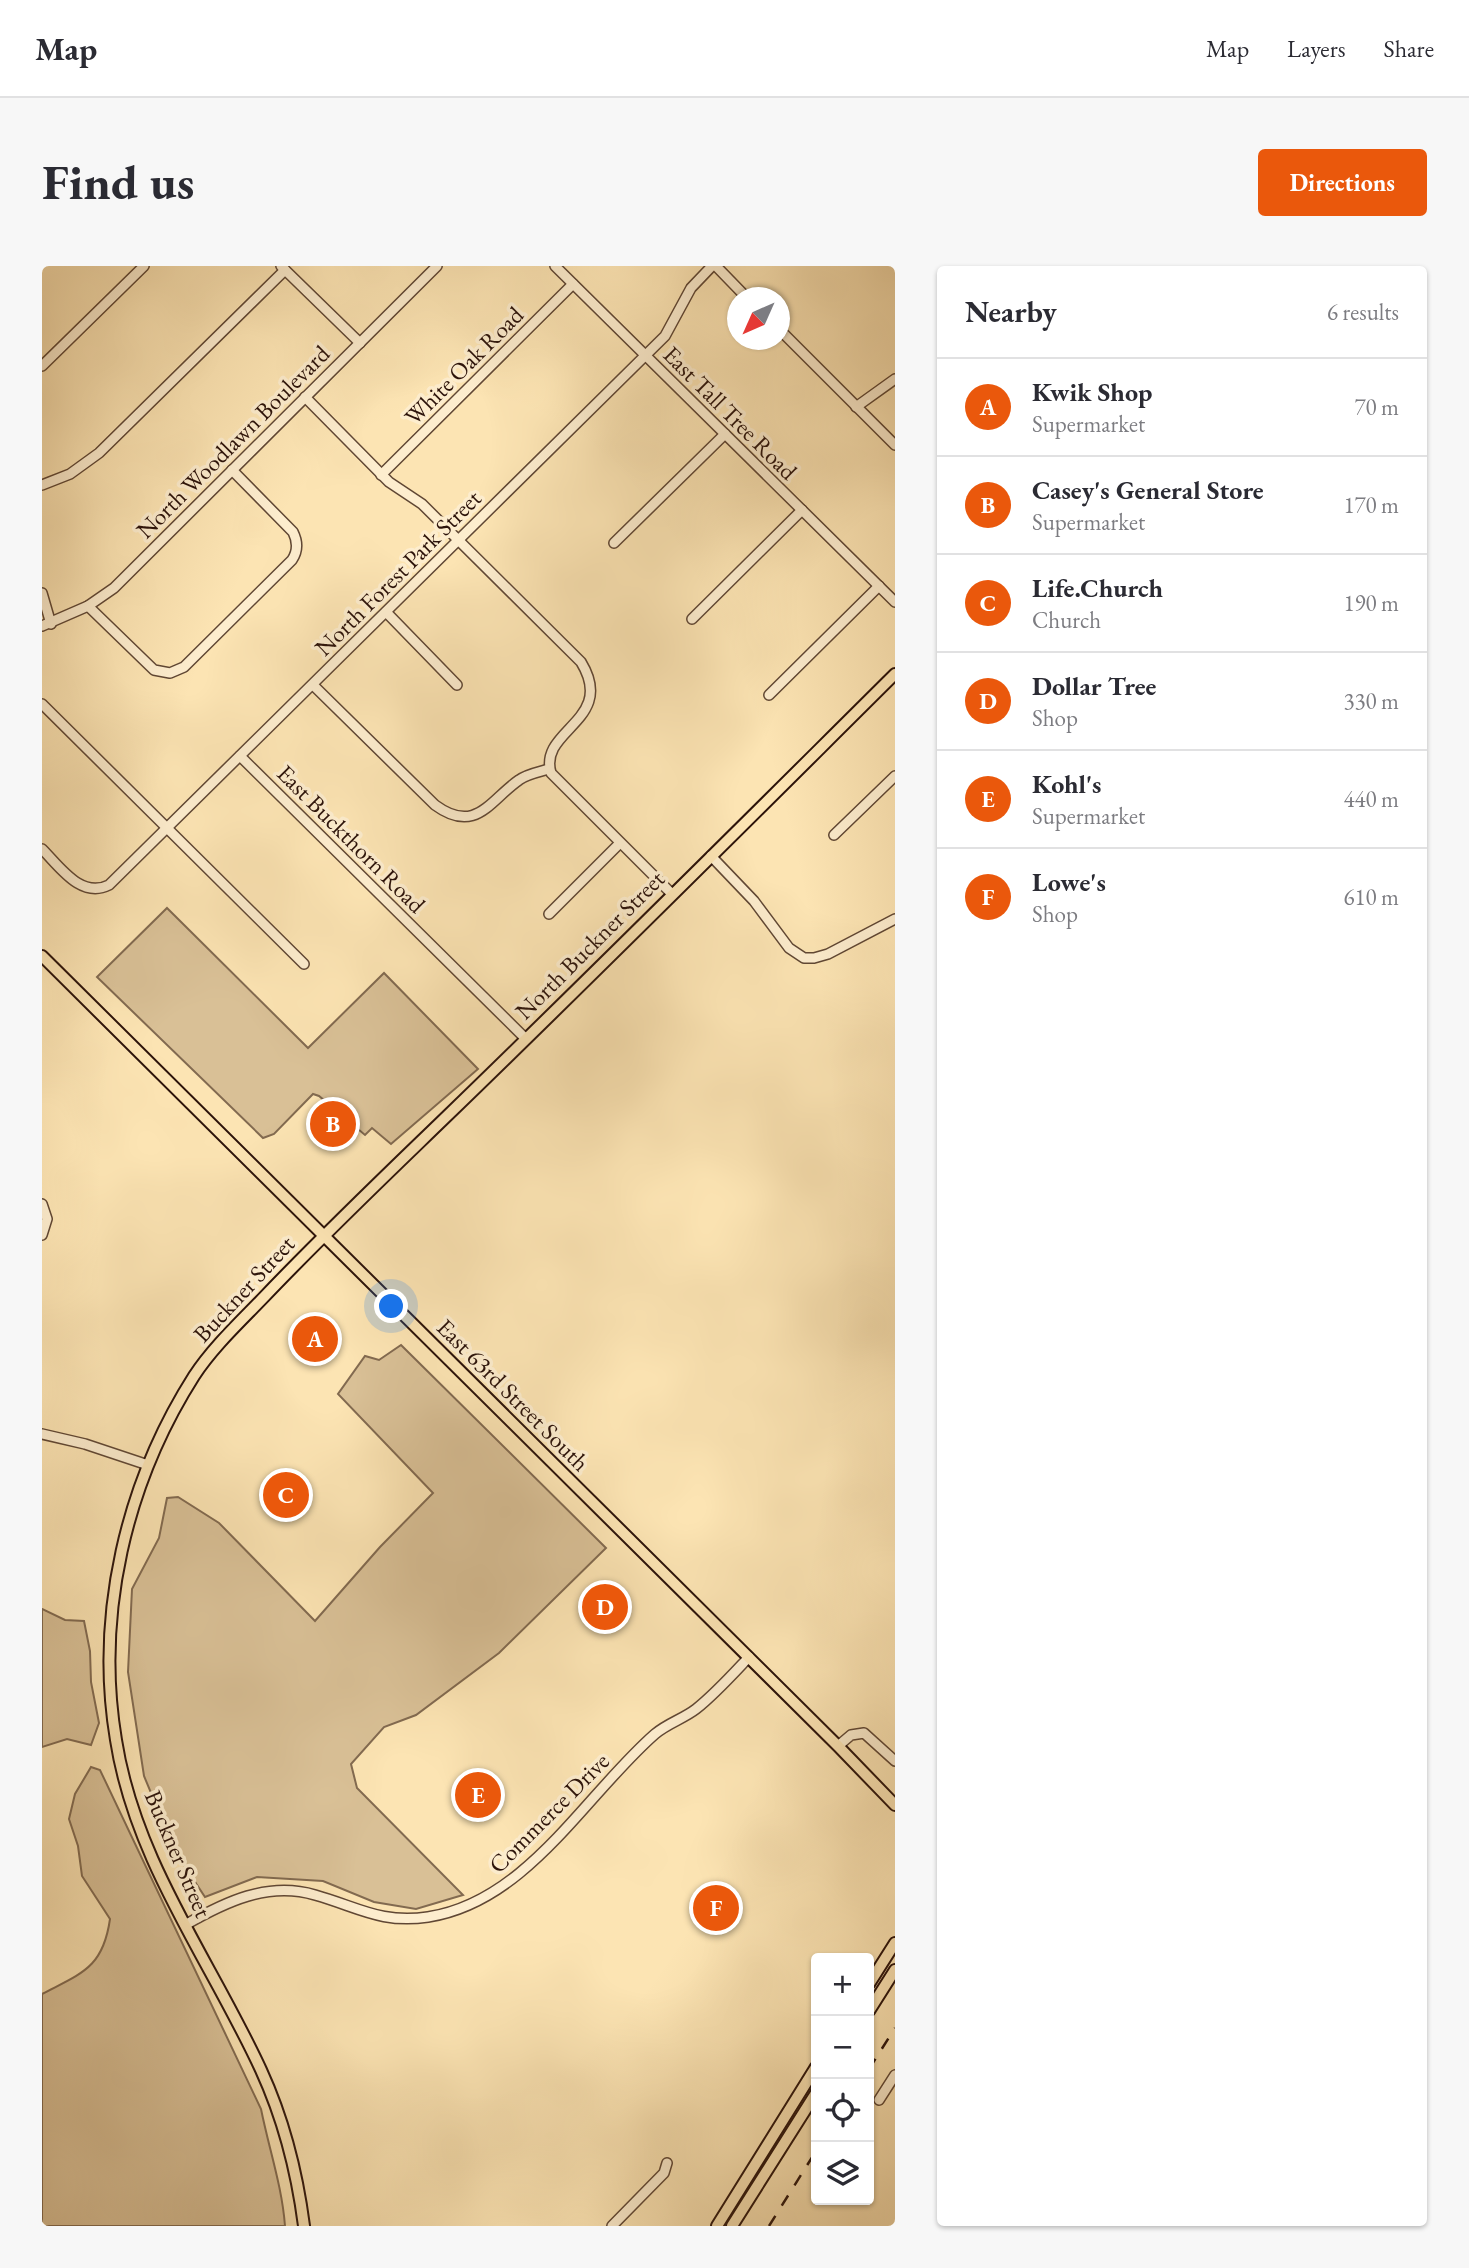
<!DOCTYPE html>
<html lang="en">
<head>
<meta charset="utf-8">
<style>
	body { margin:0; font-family:"EB Garamond",serif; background:#f7f7f7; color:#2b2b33 }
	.controls { position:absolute; right:21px; bottom:21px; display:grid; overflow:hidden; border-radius:7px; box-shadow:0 2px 5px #0004 }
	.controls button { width:63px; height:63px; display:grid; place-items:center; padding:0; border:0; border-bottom:2px solid #e1e1e2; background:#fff; color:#2b2b33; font:35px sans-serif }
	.compass { position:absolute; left:685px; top:21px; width:63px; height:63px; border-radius:50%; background:#fff; box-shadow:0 2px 5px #0004; rotate:225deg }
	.you { position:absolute; left:350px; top:1041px; width:24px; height:24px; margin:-18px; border:5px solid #fff; border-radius:50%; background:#1a73e8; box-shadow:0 0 0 10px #1a73e833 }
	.badge { display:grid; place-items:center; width:46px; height:46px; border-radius:50%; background:#ea580c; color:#fff; font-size:23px; font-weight:700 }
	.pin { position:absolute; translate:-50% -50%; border:4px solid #fff; box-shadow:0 2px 7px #0006 }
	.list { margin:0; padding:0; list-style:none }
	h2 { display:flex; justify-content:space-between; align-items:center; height:91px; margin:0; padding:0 28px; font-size:30px }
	h2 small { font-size:23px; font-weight:400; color:#7c7c81 }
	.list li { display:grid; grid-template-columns:46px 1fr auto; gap:21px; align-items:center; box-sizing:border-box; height:98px; padding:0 28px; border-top:2px solid #e1e1e2 }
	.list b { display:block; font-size:26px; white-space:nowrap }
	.list p { margin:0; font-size:23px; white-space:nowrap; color:#7c7c81 }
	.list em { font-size:23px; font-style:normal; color:#7c7c81 }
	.icon { flex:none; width:38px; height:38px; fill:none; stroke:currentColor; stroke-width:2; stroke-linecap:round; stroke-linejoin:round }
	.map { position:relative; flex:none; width:853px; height:1960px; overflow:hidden; border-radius:7px }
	header { display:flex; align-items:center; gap:42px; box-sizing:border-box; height:98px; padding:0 35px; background:#fff; border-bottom:2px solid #e1e1e2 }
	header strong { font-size:33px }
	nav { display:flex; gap:38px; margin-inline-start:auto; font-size:24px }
	.intro { display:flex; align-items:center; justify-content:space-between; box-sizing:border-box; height:168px; padding:0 42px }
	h1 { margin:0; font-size:49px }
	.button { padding:18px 32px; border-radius:7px; background:#ea580c; color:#fff; font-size:24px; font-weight:700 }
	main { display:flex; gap:42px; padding:0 42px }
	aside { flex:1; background:#fff; border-radius:7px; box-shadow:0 2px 5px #0004 }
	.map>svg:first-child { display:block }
</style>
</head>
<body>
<header>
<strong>Map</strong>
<nav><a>Map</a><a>Layers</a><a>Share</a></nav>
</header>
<div class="intro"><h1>Find us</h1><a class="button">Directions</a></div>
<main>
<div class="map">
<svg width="853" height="1960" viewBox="0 0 853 1960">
	<rect width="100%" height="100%" fill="#fce4b3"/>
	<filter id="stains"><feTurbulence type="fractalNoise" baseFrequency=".00286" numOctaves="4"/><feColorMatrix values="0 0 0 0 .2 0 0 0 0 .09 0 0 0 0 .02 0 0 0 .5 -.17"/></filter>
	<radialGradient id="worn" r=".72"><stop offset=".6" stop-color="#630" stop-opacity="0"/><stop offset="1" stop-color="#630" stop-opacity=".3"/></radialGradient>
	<g fill="#d9c096" stroke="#826a50" stroke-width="2">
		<path d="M125,642L266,782L342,707L436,803L349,878L330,862L323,869L277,830L271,828L232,868L221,872L55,711Z"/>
		<path d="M359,1079L564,1282L457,1387L374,1449L342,1461L309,1498L315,1522L421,1629L374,1643L332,1636L281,1615L215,1611L163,1631L134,1587L102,1510L86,1406L90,1323L117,1272L125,1232L136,1231L177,1257L273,1355L338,1281L391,1227L296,1128L323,1090L337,1094Z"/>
		<path d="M0,1343L23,1354L42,1355L48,1385L49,1416L57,1457L49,1479L25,1473L0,1481Z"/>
		<path d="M49,1501L58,1504L219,1843C227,1883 240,1920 243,1960H0V1728C40,1707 61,1702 68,1653L40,1610L36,1580L27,1553L33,1528Z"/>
	</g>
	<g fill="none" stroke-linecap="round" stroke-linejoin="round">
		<g stroke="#604734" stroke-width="12">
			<g id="minor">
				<path d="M239,0L318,77"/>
				<path d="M513,0L853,336"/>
				<path d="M674,0L705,32"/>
				<path d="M738,64L853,179"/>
				<path d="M0,100L102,0"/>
				<path d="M263,131L347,216L380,238L539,396C575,455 496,463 509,507L630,628"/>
				<path d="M814,141L853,113"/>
				<path d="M339,209L531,18"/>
				<path d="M0,219L28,208L57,187L243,4"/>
				<path d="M572,277L683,168"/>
				<path d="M0,327L9,358"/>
				<path d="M46,340L112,404L128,407L142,401L250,294C256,285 256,276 251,266L190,204"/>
				<path d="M344,346L415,419"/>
				<path d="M650,353L760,244"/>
				<path d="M0,360L46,340L72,322L395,0"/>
				<path d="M271,419L393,539C434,569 448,534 477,514C485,508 497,506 507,503"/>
				<path d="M727,429L837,320"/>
				<path d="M0,438L262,698"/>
				<path d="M198,490L484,773"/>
				<path d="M792,569L853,510"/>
				<path d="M0,583C18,601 39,633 67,619L623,70L649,22L670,0"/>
				<path d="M669,590L712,635L747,682L762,692H772L786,688L853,653"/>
				<path d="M507,648L578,577"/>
				<path d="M0,938L5,953L0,969"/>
				<path d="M0,1168L43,1178L106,1199"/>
				<path d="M796,1480L809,1469L822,1467L853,1495"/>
				<path d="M143,1659C183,1636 226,1615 273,1629C316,1641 339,1658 386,1651C485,1636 543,1529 613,1468C626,1457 641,1453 654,1443C673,1428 690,1409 707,1391"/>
				<path d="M837,1834L853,1809"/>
				<path d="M570,1960L622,1907L625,1897"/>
			</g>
		</g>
		<g stroke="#2c130a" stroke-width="14">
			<g id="major">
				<path d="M0,690L796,1480L853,1539"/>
				<path d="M827,1718L853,1677"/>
				<path d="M827,1745L853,1704"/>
				<path d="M262,1960C255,1906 242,1854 219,1804C169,1695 93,1596 74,1474C53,1349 84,1217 152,1110C171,1081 198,1056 222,1031C281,969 343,910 405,850C556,704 704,556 853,408"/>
				<path d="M675,1960L774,1801"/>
				<path d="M690,1960L774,1827"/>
			</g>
		</g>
		<use href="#minor" stroke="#fdedce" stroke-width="9"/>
		<use href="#major" stroke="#fce4b3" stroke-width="10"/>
		<g stroke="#2c130a" stroke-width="2.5" stroke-dasharray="12 12" stroke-linecap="butt">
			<path d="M827,1803L853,1762"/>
			<path d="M727,1960L774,1885"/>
		</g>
	</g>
	<g text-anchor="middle" stroke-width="7" stroke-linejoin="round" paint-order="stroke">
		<g font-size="24" fill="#2c130a" stroke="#fdedce">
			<text transform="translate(422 100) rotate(-45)" y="8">White Oak Road</text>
			<text transform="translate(688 147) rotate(45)" y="8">East Tall Tree Road</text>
			<text transform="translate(191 176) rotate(-45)" y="8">North Woodlawn Boulevard</text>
			<text transform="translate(356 307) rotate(-45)" y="8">North Forest Park Street</text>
			<text transform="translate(309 573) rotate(45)" y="8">East Buckthorn Road</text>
			<text transform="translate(548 679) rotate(-45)" y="8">North Buckner Street</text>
			<text transform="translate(202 1023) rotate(-47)" y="8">Buckner Street</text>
			<text transform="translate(471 1129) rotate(45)" y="8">East 63rd Street South</text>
			<text transform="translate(507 1547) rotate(-45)" y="8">Commerce Drive</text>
			<text transform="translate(136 1588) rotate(67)" y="8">Buckner Street</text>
		</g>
	</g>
	<rect width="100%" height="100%" filter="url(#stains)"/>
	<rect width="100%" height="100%" fill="url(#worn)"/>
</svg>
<div class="controls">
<button>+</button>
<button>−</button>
<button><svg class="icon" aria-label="locate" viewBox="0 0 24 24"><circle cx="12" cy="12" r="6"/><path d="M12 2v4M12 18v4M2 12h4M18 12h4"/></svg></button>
<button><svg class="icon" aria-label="layers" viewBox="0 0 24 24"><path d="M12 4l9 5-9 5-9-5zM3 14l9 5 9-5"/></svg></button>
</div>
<svg class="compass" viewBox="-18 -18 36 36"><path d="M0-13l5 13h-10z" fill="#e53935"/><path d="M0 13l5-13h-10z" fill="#7c7c81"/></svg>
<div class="you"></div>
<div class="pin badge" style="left:273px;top:1073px">A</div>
<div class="pin badge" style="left:291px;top:858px">B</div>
<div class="pin badge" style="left:244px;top:1229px">C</div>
<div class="pin badge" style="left:563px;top:1341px">D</div>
<div class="pin badge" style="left:436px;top:1529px">E</div>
<div class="pin badge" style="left:674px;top:1642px">F</div>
</div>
<aside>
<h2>Nearby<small>6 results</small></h2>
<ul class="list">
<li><span class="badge">A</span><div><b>Kwik Shop</b><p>Supermarket</p></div><em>70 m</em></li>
<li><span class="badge">B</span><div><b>Casey's General Store</b><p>Supermarket</p></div><em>170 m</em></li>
<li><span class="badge">C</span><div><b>Life.Church</b><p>Church</p></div><em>190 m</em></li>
<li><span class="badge">D</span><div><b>Dollar Tree</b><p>Shop</p></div><em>330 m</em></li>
<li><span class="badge">E</span><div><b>Kohl's</b><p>Supermarket</p></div><em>440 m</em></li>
<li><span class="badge">F</span><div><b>Lowe's</b><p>Shop</p></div><em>610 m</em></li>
</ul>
</aside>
</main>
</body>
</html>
